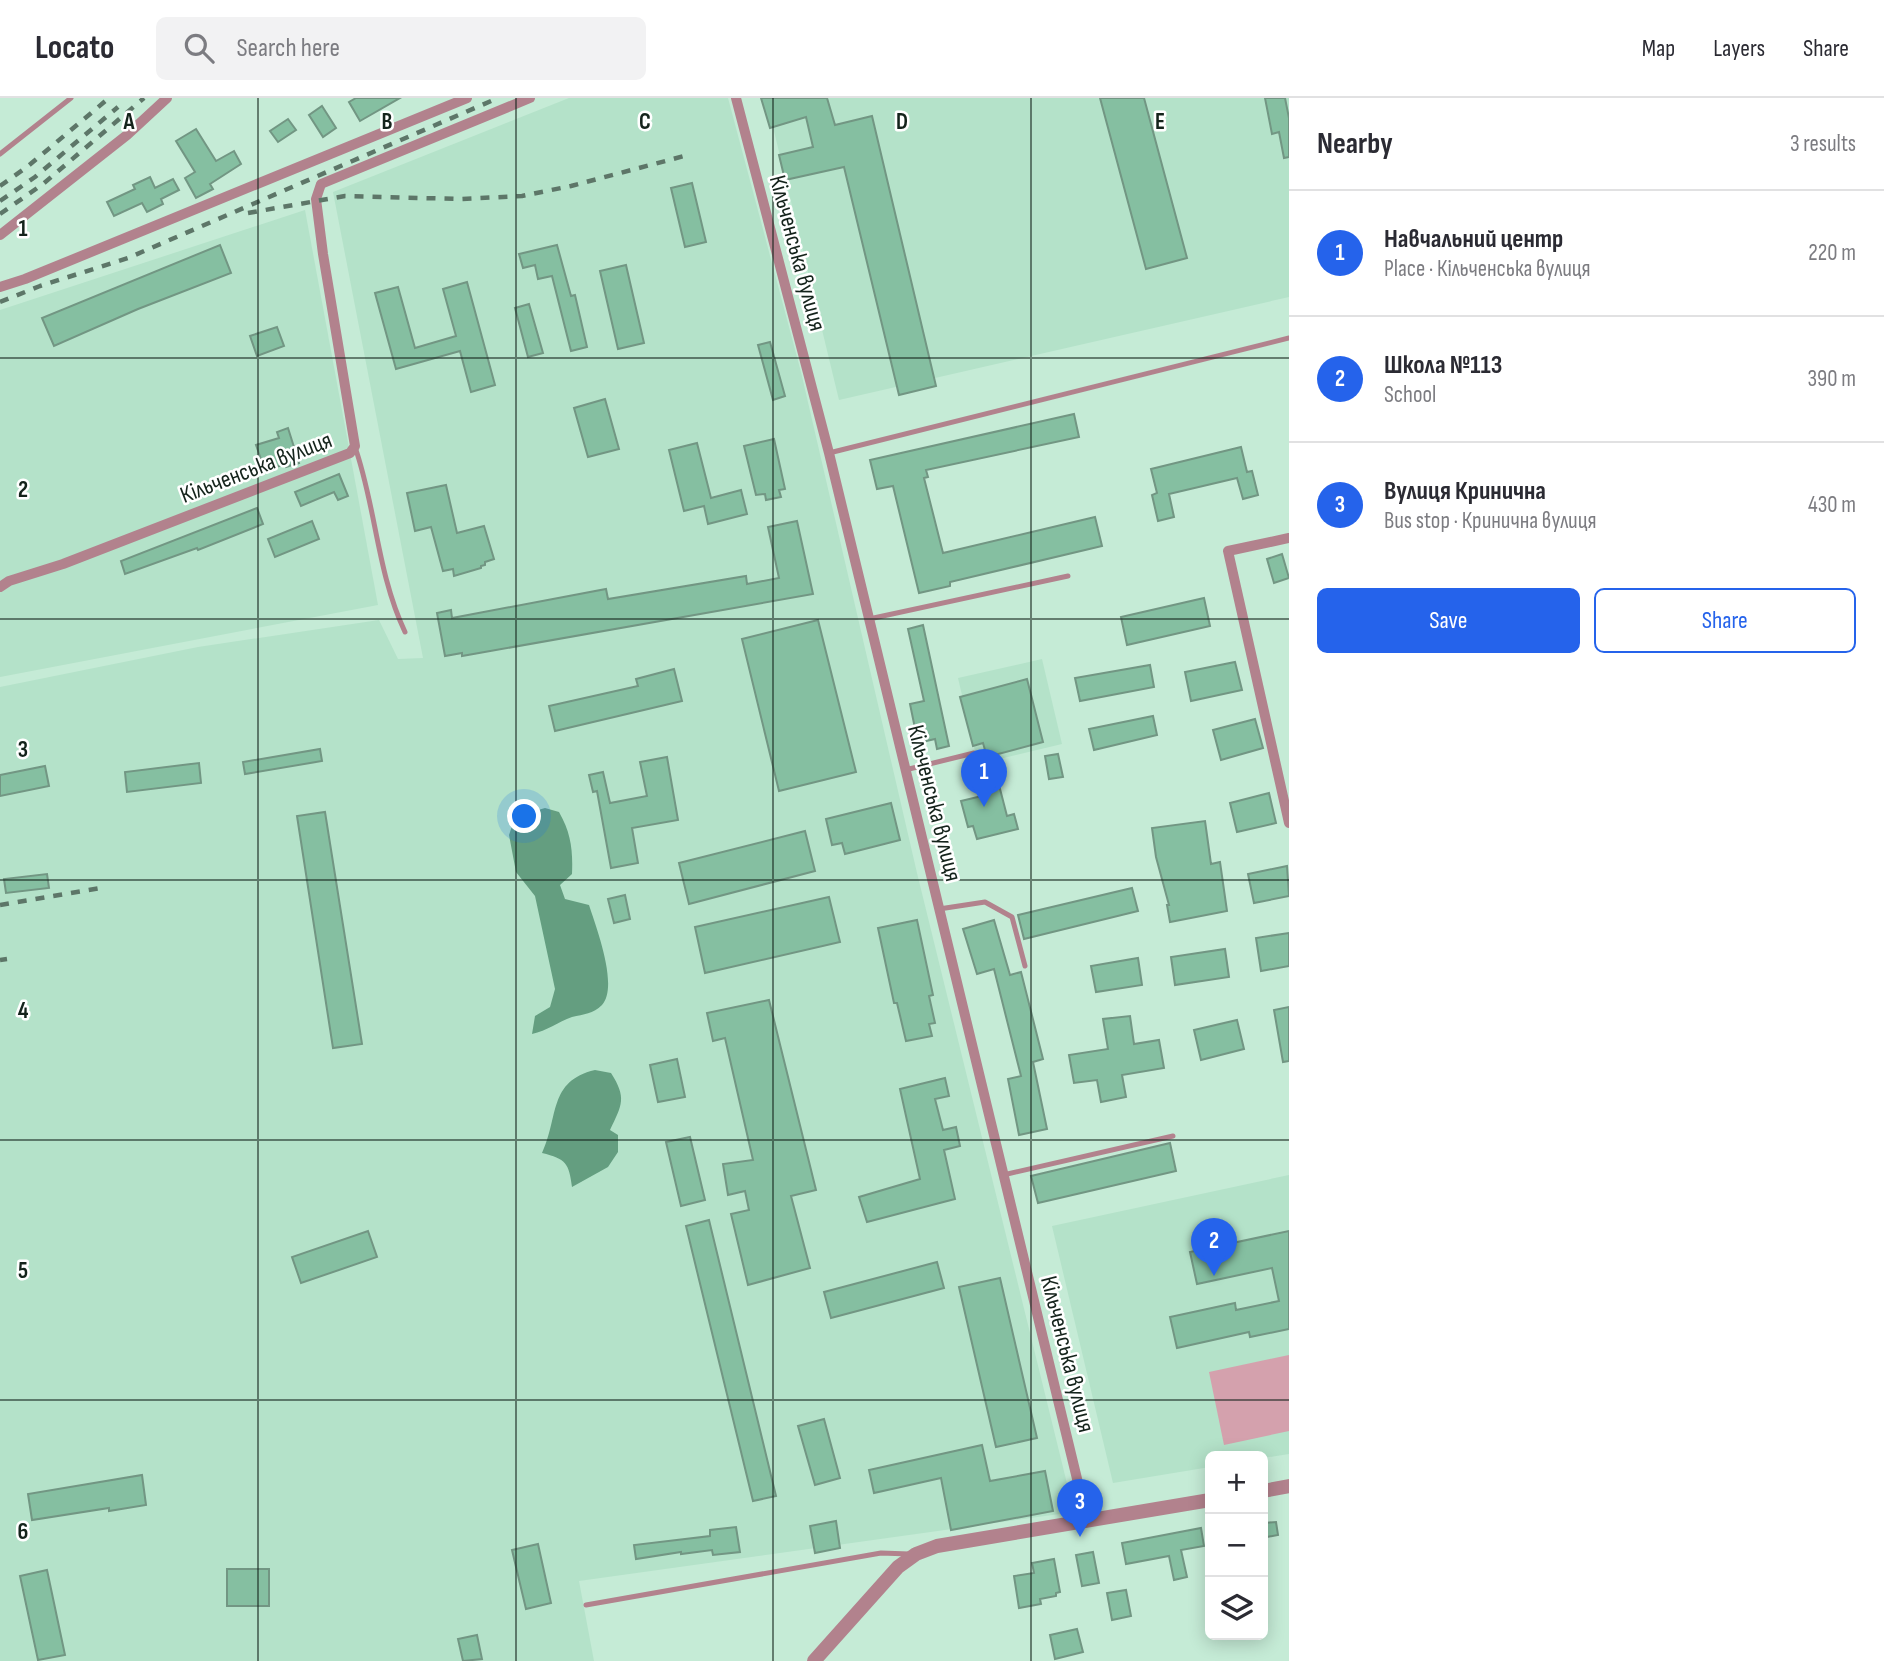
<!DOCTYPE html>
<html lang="en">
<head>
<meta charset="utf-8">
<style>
	body { margin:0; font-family:"Sofia Sans Condensed",sans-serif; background:#f2f2f3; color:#2b2b33 }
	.controls { position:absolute; right:21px; bottom:21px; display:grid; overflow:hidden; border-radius:10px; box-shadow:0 4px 18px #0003 }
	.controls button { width:63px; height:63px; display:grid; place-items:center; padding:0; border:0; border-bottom:2px solid #e1e1e2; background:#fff; color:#2b2b33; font:35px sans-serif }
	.you { position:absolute; left:525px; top:719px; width:24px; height:24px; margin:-18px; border:5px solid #fff; border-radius:50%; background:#1a73e8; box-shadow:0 0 0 10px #1a73e833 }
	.badge { display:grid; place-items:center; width:46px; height:46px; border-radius:50%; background:#2563eb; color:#fff; font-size:23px; font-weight:700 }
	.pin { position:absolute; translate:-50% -58px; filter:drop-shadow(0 2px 4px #0008) }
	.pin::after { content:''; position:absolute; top:37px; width:24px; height:21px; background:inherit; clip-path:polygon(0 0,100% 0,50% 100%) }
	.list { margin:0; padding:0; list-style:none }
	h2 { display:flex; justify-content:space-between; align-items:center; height:91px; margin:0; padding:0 28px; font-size:30px }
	h2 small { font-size:23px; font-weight:400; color:#7c7c81 }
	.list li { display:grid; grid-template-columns:46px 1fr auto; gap:21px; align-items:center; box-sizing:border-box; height:126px; padding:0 28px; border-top:2px solid #e1e1e2 }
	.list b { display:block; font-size:26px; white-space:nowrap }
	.list p { margin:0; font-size:23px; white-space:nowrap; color:#7c7c81 }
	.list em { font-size:23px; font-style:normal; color:#7c7c81 }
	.actions { display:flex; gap:14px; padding:21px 28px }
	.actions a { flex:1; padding:16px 0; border:2px solid #2563eb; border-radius:10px; text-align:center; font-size:24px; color:#2563eb }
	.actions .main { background:#2563eb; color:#fff }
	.icon { flex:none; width:38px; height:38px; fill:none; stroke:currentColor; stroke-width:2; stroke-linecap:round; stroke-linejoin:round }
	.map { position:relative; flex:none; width:1289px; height:1563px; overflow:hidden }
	header { display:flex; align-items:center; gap:42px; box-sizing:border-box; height:98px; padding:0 35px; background:#fff; border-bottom:2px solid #e1e1e2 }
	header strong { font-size:33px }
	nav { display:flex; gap:38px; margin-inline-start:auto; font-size:24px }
	.search { width:490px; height:63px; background:#f2f2f3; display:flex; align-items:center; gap:18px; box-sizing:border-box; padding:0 24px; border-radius:10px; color:#7c7c81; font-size:26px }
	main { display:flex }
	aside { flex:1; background:#fff }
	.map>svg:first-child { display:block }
</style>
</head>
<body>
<header>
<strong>Locato</strong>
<div class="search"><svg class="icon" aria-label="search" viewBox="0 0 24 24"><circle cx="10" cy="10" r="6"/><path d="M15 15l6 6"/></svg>Search here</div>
<nav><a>Map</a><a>Layers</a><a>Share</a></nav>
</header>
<main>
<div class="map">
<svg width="1289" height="1563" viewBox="0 0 1289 1563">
	<rect width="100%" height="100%" fill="#c5ebd6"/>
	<g fill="#b4e2c9">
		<path d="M569,0H728L801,274L917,775L1074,1414L579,1483L594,1563H0V589L198,549L379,522L398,561L423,560L333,94Z"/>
		<path d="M766,0H1289V199L839,302Z"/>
		<path d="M305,112L378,507L0,579V212Z"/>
		<path d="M1042,561L1062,646L978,666L958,580Z"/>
		<path d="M1289,1077V1356L1263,1360V1358H1210V1369L1113,1385L1052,1128Z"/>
	</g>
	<path fill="#d4a1ad" d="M1289,1257V1333L1224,1347L1209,1274Z"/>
	<g fill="#649e80">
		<path d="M545,710L559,714C571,735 573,752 572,776L560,787L565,801L589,807C596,829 619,888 602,907C593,916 584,916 572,919C558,924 547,933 532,936L535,918L550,909L555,891L535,798L516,774L509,737L513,725L528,715Z"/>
		<path d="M595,972L611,975C627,1000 622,1007 610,1032L618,1037V1054L608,1069L572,1089C569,1065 566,1061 542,1055C559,1019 548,983 595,972Z"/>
	</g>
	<g fill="#85bfa1" stroke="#729683" stroke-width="2">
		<path d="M356,0H400L360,23L349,4Z"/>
		<path d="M761,0H827L835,27L872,18L936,288L899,297L844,69L785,82L779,57L813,49L806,19L770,30Z"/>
		<path d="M1100,0H1144L1187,160L1146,171Z"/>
		<path d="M1265,0H1285L1289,20V59L1284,60L1279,34L1272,36Z"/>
		<path d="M322,8L336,30L323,39L309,17Z"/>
		<path d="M288,21L296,32L278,44L270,33Z"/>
		<path d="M196,31L216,63L234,53L241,66L210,86L213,91L196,100L185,80L195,74L176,43Z"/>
		<path d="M150,79L155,90L173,81L179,92L161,101L163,106L147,114L142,105L114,118L107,104L135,91L133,87Z"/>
		<path d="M692,85L706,144L685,149L671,90Z"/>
		<path d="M220,147L231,175L138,211L54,248L42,220Z"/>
		<path d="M557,147L571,198L575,197L587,249L571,253L552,178L538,181L535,167L523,170L519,156Z"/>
		<path d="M626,167L644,245L618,251L600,173Z"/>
		<path d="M467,184L495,287L471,294L460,253L396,271L375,195L398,189L415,250L456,238L443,191Z"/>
		<path d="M529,206L543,255L528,259L515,210Z"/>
		<path d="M277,229L284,248L257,258L250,238Z"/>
		<path d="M770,244L785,298L773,302L758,247Z"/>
		<path d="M605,301L619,351L588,359L574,310Z"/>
		<path d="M1074,316L1079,339L926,372L928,379L924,380L943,455L1095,419L1102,448L950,484V488L919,495L893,388L877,391L870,362Z"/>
		<path d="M288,330L299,365L286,369L285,366L265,373L256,347L279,340L277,334Z"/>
		<path d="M774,341L785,391L779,392L781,399L766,402L765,396L756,397L744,348Z"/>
		<path d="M697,345L711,400L741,392L747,416L708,426L704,408L684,413L669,352Z"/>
		<path d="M1241,349L1247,374L1252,373L1258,397L1243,401L1237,380L1169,396L1174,419L1158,423L1152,397L1157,395L1151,371Z"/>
		<path d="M339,376L348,398L338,402L334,394L301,408L295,394Z"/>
		<path d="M446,387L457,435L484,428L494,461L485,464V467L481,468V470L454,478L453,471L443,473L431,429L415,433L407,395Z"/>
		<path d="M257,410L263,426L198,452L197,450L125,476L121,463Z"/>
		<path d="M312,423L319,441L275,459L268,441Z"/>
		<path d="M797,423L813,496L462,558V555L445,558L437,515L451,512L452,520L606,491L608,501L746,478L747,486L779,480L768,429Z"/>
		<path d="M1282,456L1289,480L1274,485L1267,461Z"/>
		<path d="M1204,500L1210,528L1127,547L1121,519Z"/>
		<path d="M818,522L856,674L779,693L742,541Z"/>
		<path d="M923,527L949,648L937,651L935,641L918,645L910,606L924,603L908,531Z"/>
		<path d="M1235,564L1242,592L1191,603L1185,574Z"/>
		<path d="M1150,567L1154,589L1080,603L1075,580Z"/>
		<path d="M674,571L682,603L555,633L549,608L638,588L636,581Z"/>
		<path d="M1027,581L1043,644L987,659L983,645L973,648L960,599Z"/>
		<path d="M1153,618L1157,637L1094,652L1089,631Z"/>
		<path d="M1255,621L1263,650L1221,662L1213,632Z"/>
		<path d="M320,651L322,663L245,676L243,664Z"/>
		<path d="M1058,656L1063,679L1049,681L1045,658Z"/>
		<path d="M667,659L678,722L632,730L638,765L611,770L597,693L593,694L589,677L603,674L610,705L647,698L640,664Z"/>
		<path d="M199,665L201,685L127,694L125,674Z"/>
		<path d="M45,668L49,688L0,698V677Z"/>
		<path d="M999,687L1007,718L1014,716L1018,731L977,741L973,728L968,729L961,703L986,697L984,691Z"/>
		<path d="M1269,695L1276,725L1237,734L1230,705Z"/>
		<path d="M891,705L900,742L845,756L842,745L832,747L826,721Z"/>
		<path d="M325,714L362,946L333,950L297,718Z"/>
		<path d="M1205,723L1211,766L1220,764L1227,813L1170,824L1167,807H1169L1156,759L1152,730Z"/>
		<path d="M805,733L815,773L689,806L679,765Z"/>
		<path d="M1287,768L1289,798L1254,805L1248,776Z"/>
		<path d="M47,776L49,790L6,795L4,781Z"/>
		<path d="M1132,790L1138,813L1024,841L1018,817Z"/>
		<path d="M625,797L630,821L614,825L608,801Z"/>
		<path d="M829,799L840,844L705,875L695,829Z"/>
		<path d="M917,822L933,897L929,898L935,925L929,926L932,938L906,943L897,905H894L878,830Z"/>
		<path d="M994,822L1010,877L1021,874L1043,961L1033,964L1047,1031L1019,1037L1008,981L1021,978L994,871L977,876L963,831Z"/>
		<path d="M1289,835V868L1261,873L1256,840Z"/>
		<path d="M1225,851L1229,879L1175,887L1171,859Z"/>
		<path d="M1138,860L1142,887L1096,894L1091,868Z"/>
		<path d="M769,902L816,1092L791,1098L810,1170L748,1187L731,1116L749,1112L745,1093L728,1097L723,1066L753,1062L725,940L713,943L707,915Z"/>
		<path d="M1289,909V963L1283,964L1274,912Z"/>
		<path d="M1130,918L1134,946L1159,942L1164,970L1122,977L1126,999L1101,1004L1097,982L1074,985L1069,957L1108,951L1103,921Z"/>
		<path d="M1237,922L1244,951L1201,962L1194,932Z"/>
		<path d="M677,961L685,999L658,1004L650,967Z"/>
		<path d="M945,980L949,998L935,1001L943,1032L956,1029L960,1048L944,1052L955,1101L867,1124L859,1099L920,1081L900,991Z"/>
		<path d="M690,1039L705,1102L681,1108L666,1044Z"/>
		<path d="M1170,1045L1176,1073L1038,1105L1031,1078Z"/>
		<path d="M709,1122L776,1398L753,1403L686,1128Z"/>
		<path d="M368,1133L377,1159L301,1185L292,1159Z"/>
		<path d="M1289,1133V1231L1250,1239L1249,1234L1177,1250L1170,1219L1235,1205L1236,1212L1279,1203L1272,1170L1197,1186L1190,1154Z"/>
		<path d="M937,1164L944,1190L831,1220L824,1194Z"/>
		<path d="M1000,1180L1037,1340L996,1349L959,1189Z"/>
		<path d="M824,1321L840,1380L815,1387L798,1328Z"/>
		<path d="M982,1347L990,1383L1045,1373L1053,1413L951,1432L941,1380L874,1395L869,1372Z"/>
		<path d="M142,1377L146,1407L109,1413V1410L32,1422L28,1396Z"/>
		<path d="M836,1423L840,1450L815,1455L810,1428Z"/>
		<path d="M1276,1424L1278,1437L1267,1439L1265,1425Z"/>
		<path d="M736,1429L740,1454L713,1457L712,1452L681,1456V1454L636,1461L634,1447L710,1438V1432Z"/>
		<path d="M1201,1430L1204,1448L1181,1452L1187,1479L1174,1482L1169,1458L1126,1466L1122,1445Z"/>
		<path d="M538,1446L551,1505L526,1511L512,1452Z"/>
		<path d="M1093,1454L1099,1485L1082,1488L1076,1457Z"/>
		<path d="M1054,1461L1060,1494L1056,1495V1498L1040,1501L1041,1506L1019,1510L1014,1478L1034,1475L1032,1465Z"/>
		<rect x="227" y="1471" width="42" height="37"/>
		<path d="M47,1472L65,1557L38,1562L20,1478Z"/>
		<path d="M1126,1492L1131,1518L1112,1522L1107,1495Z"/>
		<path d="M1077,1531L1083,1554L1055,1561L1050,1537Z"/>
		<path d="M477,1537L482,1561L463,1563L458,1541Z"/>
	</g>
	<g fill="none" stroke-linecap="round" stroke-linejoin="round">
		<g stroke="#b2828d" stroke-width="5">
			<path d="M0,56L71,0"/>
			<path d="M355,349C376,409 377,475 405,534"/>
			<path d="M829,355L1289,240"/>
			<path d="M869,521L1068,478"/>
			<path d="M905,672L974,655"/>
			<path d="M939,811L985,804L1012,819L1025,868"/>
			<path d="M1003,1077L1173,1038"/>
			<path d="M586,1507L881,1455L909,1456"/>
		</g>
		<g stroke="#b2828d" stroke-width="10">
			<path d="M736,0L829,355L1087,1422"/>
			<path d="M0,137L127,37L167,0"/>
			<path d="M0,189L25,181L467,0"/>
			<path d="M1289,440L1228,453L1289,725"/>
			<path d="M0,489L9,483L63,466L350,355L355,348L323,156L316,101L321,86L530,0"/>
		</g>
		<g stroke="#b2828d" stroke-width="14">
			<path d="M1263,1393L1289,1388"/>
			<path d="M814,1563L898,1469L916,1456L937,1448L1210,1402"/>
		</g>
		<g stroke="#5d7668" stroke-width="4.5" stroke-dasharray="9 9" stroke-linecap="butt">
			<path d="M0,88L27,69L109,0"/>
			<path d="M0,103L35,79L118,9"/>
			<path d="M248,115L345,98L460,101L522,98L571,88L688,57"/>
			<path d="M0,116L43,86L144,0"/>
			<path d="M0,204L40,188L128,160L498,0"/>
			<path d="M0,807L100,790"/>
			<path d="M0,862L7,861"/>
		</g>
	</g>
	<path fill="none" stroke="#14231b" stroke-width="2" stroke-opacity="0.55" d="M258,0V1563M516,0V1563M773,0V1563M1031,0V1563M0,260H1289M0,521H1289M0,782H1289M0,1042H1289M0,1302H1289"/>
	<g text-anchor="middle" stroke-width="5" stroke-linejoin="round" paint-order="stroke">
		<g font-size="24" fill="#14231b" stroke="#fff">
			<text transform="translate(798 155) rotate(75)" y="8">Кільченська вулиця</text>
			<text transform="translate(256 369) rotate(-21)" y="8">Кільченська вулиця</text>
			<text transform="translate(935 705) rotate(76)" y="8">Кільченська вулиця</text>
			<text transform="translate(1068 1256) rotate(76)" y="8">Кільченська вулиця</text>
		</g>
	</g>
	<g font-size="23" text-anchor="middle" font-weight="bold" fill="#14231b" stroke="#fff" stroke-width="5" stroke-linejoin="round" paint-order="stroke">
		<text x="129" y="31">A</text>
		<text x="387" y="31">B</text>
		<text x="645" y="31">C</text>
		<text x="902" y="31">D</text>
		<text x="1160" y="31">E</text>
		<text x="23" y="138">1</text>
		<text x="23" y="399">2</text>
		<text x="23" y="659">3</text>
		<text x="23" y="920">4</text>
		<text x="23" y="1180">5</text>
		<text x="23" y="1441">6</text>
	</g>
</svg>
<div class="controls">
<button>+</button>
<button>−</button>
<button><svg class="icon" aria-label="layers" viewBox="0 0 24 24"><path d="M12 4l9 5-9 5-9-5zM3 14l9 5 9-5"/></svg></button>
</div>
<div class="you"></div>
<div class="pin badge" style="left:984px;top:709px">1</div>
<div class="pin badge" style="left:1214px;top:1178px">2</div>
<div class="pin badge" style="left:1080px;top:1439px">3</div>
</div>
<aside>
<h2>Nearby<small>3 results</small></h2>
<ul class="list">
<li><span class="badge">1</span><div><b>Навчальний центр</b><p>Place · Кільченська вулиця</p></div><em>220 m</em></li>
<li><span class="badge">2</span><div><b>Школа №113</b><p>School</p></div><em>390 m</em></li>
<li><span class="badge">3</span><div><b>Вулиця Кринична</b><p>Bus stop · Кринична вулиця</p></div><em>430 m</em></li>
</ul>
<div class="actions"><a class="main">Save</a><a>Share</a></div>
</aside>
</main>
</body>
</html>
